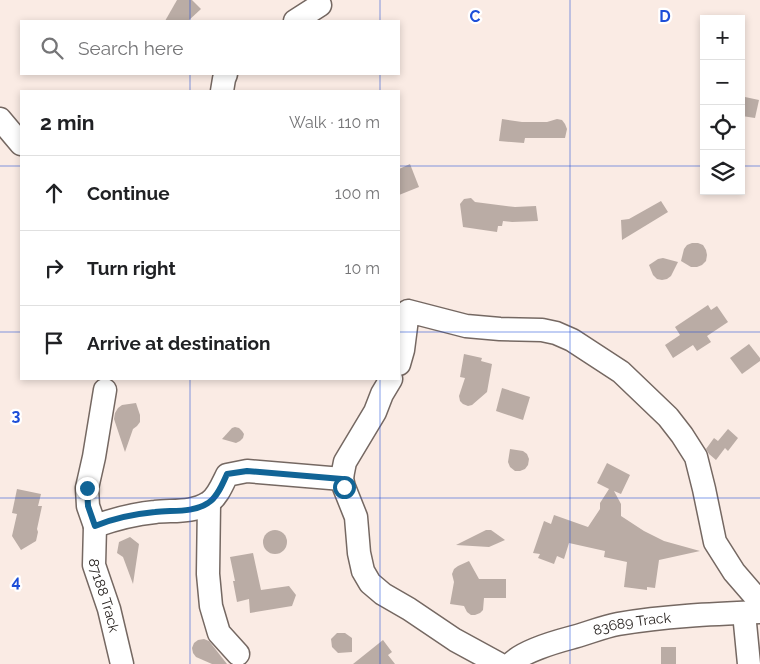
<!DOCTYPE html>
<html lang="en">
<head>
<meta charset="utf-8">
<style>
	body { margin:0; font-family:Raleway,sans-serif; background:#f6f6f6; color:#202124 }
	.controls { position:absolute; right:15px; top:15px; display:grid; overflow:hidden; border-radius:0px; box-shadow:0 2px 8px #0003 }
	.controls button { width:45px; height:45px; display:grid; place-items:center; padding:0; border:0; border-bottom:1px solid #e0e0e0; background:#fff; color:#202124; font:25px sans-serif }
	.stop { position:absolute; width:15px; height:15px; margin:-11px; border:4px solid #116496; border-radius:50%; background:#fff }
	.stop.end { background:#116496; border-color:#fff; box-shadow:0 1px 5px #0008 }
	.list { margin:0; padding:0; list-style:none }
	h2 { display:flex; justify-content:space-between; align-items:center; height:65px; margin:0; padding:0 20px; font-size:21px }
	h2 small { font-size:16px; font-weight:400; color:#757577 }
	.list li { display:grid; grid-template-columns:32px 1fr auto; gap:15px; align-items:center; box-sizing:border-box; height:75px; padding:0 20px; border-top:1px solid #e0e0e0 }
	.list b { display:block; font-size:19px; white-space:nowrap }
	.list em { font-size:16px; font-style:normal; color:#757577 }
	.icon { flex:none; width:28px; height:28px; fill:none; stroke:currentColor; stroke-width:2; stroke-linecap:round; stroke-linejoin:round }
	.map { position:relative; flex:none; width:760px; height:664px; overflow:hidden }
	.search { position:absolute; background:#fff; box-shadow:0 2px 8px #0003; left:20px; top:20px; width:380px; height:55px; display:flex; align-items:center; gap:12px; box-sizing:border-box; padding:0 18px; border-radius:0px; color:#757577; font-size:19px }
	.panel { position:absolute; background:#fff; box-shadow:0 2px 8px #0003; left:20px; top:90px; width:380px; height:290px; border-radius:0px }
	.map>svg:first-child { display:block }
</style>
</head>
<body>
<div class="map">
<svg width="760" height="664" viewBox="0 0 760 664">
	<rect width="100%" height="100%" fill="#faebe4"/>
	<g fill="#baaca5">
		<path d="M177,0H192L201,9L188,21H165Z"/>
		<path d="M745,97L759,100L755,118L742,116Z"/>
		<path d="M502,119L522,122H547L557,119L562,120L565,124L567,129L565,138H525L524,143L499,141Z"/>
		<path d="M410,164L419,187L399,195V169Z"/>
		<path d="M471,198L475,202L515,207L536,206L538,221L512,222L503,221L502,226H498L497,232L463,227L460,204L464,199Z"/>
		<path d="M661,201L668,212L622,240L621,220L629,219Z"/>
		<path d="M692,243H698L703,245L706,250L707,255L706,261L702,265L697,267H691L681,261L684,249L687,245Z"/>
		<path d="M663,258L678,262L671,276L667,279L662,280L657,279L653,275L649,265L658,259Z"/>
		<path d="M708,305L711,310L717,306L728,322L707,336L711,342L697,351L693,345L673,358L665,345L680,335L675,327Z"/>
		<path d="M749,344L760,358V361L742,374L730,358Z"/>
		<path d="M464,354L482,358L481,361L492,364L487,392L472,405L468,406L463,404L460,401L459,396L465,378L460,377Z"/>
		<path d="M502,388L530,397L523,420L496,411Z"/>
		<path d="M136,403L140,415V422L137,426L133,429L125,452L114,419L115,413L118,408L122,405Z"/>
		<path d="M235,427L239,428L242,431L244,434L243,438L240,441L236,443L222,439L232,428Z"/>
		<path d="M728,429L738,438L728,451L725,448L716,460L709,454L706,449L714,438L718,441Z"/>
		<path d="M510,449L523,451L527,454L529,459L528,465L525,469L520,471H515L510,467L508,462Z"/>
		<path d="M607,463L630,475L621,494L614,491L621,504V516L644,531L664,541L700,551L659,560L655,588L647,587V590L624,587L627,562L604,557L605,551L569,543L564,559L557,556L554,564L538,558L540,554L533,553L544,521L551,524L554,515L588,527L600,509V503L609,489L597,483Z"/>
		<path d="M17,489L41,494L38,506H42L37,529L38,532L36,541L21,550L12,536L17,514L12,513Z"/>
		<path d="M486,530H491L505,540L489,547L456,545Z"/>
		<circle cx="275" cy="542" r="12"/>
		<path d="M130,537L139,544L133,584L123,557L117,553L119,542Z"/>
		<path d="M253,553L261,590L289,586L296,595L292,606L250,613L249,599L237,602L233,581H235L230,557Z"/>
		<path d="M469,561L479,579H506V598H484L483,610L480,613L475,615H471L467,612L464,606L450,604L454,582L452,574L454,569L458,566Z"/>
		<path d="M337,633H345L352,638V652L338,653L332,647L331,639Z"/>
		<path d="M204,639L209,641L227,664H212L196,657L193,653L192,648L194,643L198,640Z"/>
		<path d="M383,640L392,652L388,655L395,664H353Z"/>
		<rect x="661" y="647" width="15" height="17"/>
	</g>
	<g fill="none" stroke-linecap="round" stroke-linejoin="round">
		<g stroke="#756862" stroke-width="25">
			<g id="minor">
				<path d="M295,21L320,5"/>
				<path d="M222,91L224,79L226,74"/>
				<path d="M0,119L21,144"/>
				<path d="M399,364L403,350L408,311L466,326L500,329L542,330L556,333L572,340L621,372L668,417L682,435L696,457L704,489L715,542L734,572L760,602"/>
				<path d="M391,379L382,394L375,412L345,462L343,472L342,479L344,487L356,517L359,553L363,571L370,583L383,594L409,609L455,640L499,664"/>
				<path d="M105,390L94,457L87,488L88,506L95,526C115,519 134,514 155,512C172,510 193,513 208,503C217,498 223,483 227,475L247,471L342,479"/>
				<path d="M209,503L208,574L211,606L219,633L238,654"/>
				<path id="s1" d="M95,526L94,565L109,609L122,664"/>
				<path d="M744,613L749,664"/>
				<path id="s2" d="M511,664C521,652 555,642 570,638C586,634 602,627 618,624C665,616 712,614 760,612"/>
			</g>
		</g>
		<use href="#minor" stroke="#fff" stroke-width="22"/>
	</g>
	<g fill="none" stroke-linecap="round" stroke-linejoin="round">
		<path stroke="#116496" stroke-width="6" d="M87,488L88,506L95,526C114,518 134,514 155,512C172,510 193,513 208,503C217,498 223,483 227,474L247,471L342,479L344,487"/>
	</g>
	<path fill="none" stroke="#1d4ed8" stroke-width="1" stroke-opacity="0.55" d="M190,0V21M380,0V21M570,0V664M190,74V91M380,74V91M0,166H21M399,166H704M741,166H760M0,332H21M399,332H760M190,379V664M380,379V664M0,498H760"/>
	<g text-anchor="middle" stroke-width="4.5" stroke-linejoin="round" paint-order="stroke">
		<g font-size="14" fill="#282320" stroke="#fff">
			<text dy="5" stroke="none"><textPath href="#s1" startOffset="71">87188 Track</textPath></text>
			<text dy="5" stroke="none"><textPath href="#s2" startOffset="129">83689 Track</textPath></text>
		</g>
	</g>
	<g font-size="16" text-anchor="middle" font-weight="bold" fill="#1d4ed8" stroke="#fff" stroke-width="4.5" stroke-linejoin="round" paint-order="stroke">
		<text x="475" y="22">C</text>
		<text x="665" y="22">D</text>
		<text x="16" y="421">3</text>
		<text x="16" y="587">4</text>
	</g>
</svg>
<div class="controls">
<button>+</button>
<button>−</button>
<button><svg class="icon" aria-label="locate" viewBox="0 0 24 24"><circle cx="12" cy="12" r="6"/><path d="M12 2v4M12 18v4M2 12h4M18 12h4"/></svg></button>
<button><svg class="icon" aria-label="layers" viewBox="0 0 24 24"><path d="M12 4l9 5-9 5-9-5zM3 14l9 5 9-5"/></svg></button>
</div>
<div class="stop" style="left:344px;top:487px"></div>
<div class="stop end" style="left:87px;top:488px"></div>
<div class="search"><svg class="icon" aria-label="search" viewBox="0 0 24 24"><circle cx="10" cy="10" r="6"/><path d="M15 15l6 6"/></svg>Search here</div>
<section class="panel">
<h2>2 min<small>Walk · 110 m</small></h2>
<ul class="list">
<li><svg class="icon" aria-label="ahead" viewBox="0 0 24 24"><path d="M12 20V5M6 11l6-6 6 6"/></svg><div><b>Continue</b></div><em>100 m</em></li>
<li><svg class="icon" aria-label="right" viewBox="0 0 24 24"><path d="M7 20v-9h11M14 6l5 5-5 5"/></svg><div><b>Turn right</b></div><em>10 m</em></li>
<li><svg class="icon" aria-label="arrive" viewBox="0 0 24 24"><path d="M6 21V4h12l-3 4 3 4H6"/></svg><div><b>Arrive at destination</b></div></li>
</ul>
</section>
</div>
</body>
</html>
